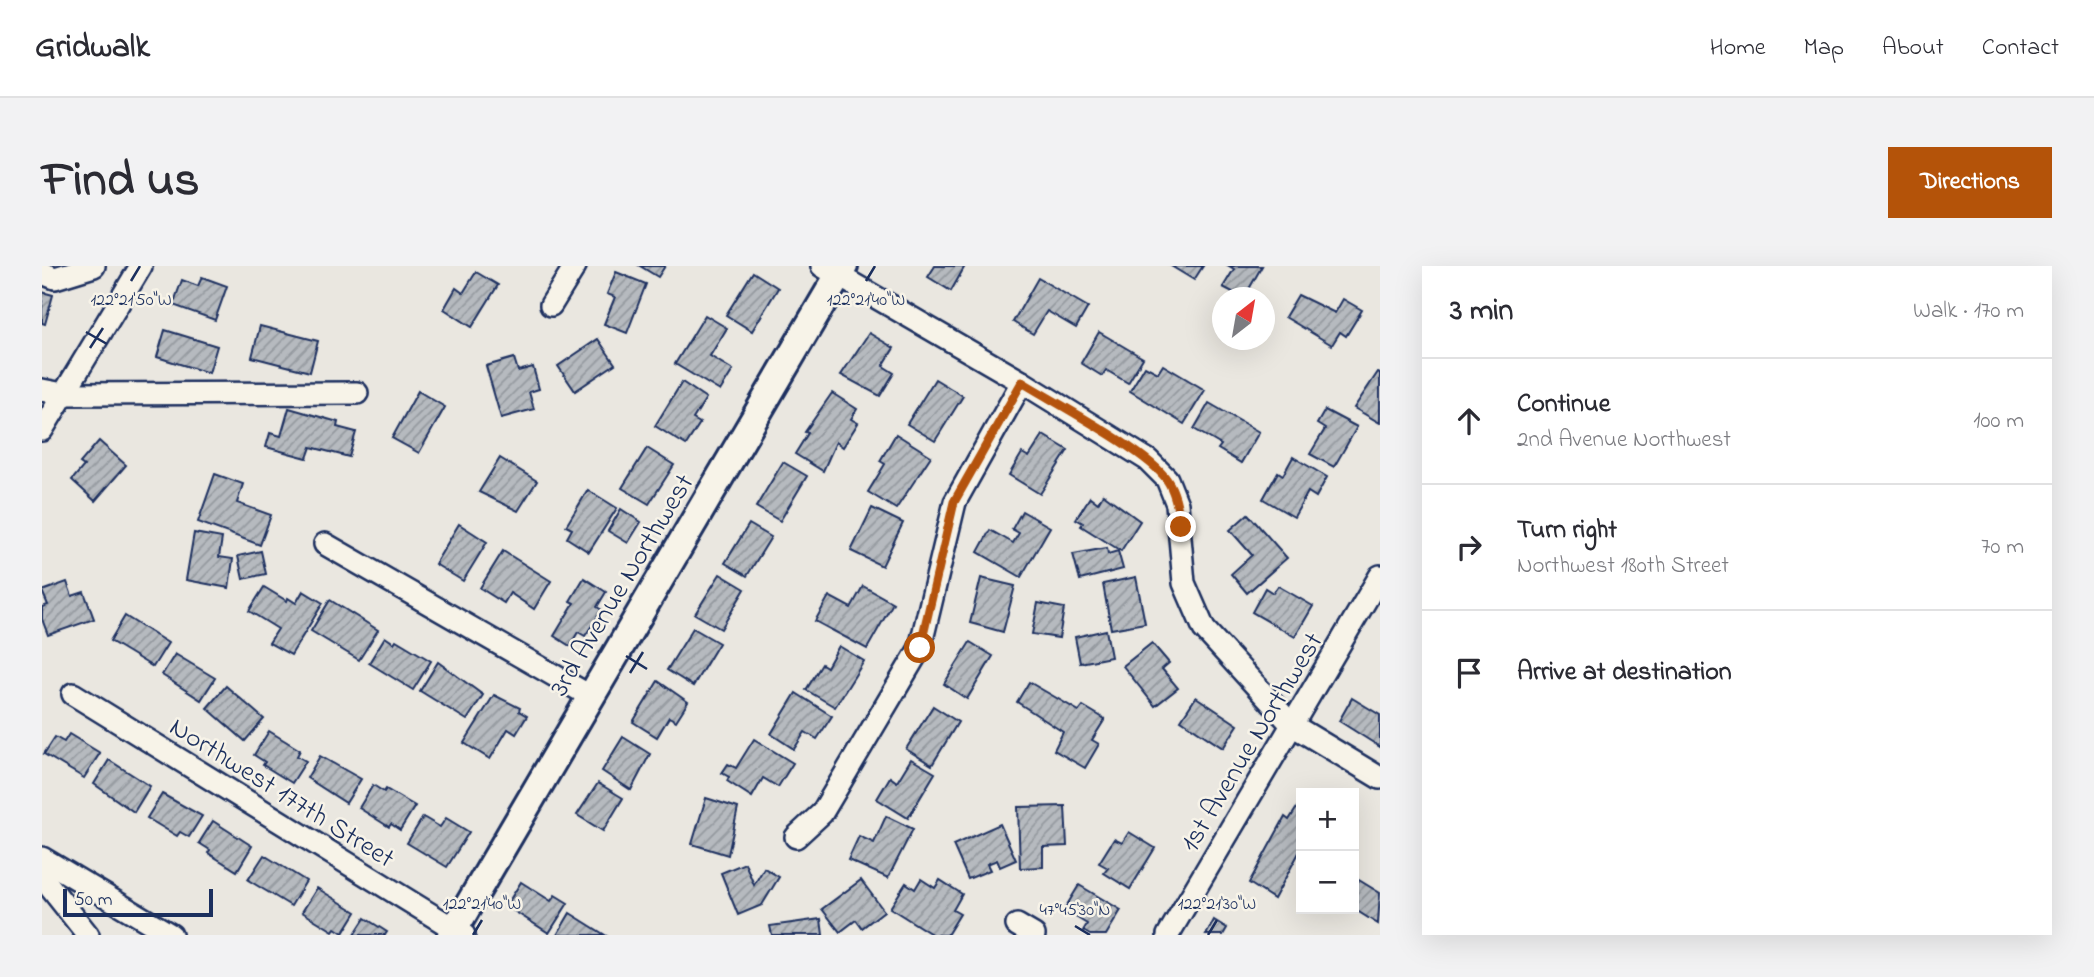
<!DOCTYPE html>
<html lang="en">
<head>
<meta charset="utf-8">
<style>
	body { margin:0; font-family:"Indie Flower",sans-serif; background:#f2f2f3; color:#2b2b33 }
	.controls { position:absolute; right:21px; bottom:21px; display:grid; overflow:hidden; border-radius:0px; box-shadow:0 7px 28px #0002 }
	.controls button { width:63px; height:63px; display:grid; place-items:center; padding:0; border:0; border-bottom:2px solid #e1e1e2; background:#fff; color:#2b2b33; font:35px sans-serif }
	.compass { position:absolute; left:1170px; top:21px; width:63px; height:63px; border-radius:50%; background:#fff; box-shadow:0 7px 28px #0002; rotate:31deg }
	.scale { position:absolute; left:21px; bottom:18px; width:150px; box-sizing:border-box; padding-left:7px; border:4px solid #1b2f5e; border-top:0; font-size:19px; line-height:24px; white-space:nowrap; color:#1b2f5e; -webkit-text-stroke:5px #f7f3e8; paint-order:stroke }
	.stop { position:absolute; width:21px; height:21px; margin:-16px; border:5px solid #b45309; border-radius:50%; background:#fff }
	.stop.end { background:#b45309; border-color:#fff; box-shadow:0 2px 7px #0008 }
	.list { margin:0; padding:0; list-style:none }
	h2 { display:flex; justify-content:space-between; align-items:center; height:91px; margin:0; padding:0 28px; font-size:30px }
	h2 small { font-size:23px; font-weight:400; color:#7c7c81 }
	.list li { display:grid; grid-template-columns:46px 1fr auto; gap:21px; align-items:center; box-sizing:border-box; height:126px; padding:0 28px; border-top:2px solid #e1e1e2 }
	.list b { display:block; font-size:26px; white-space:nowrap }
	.list p { margin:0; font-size:23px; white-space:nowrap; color:#7c7c81 }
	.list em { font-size:23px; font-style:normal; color:#7c7c81 }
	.icon { flex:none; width:38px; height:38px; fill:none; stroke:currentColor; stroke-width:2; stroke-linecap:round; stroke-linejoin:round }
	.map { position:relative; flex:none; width:1338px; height:669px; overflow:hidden; border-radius:0px }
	header { display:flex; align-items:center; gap:42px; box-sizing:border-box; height:98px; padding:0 35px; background:#fff; border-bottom:2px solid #e1e1e2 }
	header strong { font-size:33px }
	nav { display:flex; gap:38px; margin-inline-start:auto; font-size:24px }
	.intro { display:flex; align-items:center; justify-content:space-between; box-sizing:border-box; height:168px; padding:0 42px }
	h1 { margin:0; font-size:49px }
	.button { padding:18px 32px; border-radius:0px; background:#b45309; color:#fff; font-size:24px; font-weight:700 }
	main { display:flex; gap:42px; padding:0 42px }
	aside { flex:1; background:#fff; border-radius:0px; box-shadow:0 7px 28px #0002 }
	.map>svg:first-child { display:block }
</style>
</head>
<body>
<header>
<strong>Gridwalk</strong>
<nav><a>Home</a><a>Map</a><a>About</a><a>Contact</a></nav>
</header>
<div class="intro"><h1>Find us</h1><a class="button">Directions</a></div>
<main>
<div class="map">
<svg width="1338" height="669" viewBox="0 0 1338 669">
	<defs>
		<pattern id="building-hatch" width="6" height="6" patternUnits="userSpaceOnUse" patternTransform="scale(1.75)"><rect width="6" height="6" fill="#b6babf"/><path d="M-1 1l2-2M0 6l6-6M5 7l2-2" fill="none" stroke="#93989e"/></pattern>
	</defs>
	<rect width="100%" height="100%" fill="#eae7e0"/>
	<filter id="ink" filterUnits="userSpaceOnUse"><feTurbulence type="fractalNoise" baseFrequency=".0143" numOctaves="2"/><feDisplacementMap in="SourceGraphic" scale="14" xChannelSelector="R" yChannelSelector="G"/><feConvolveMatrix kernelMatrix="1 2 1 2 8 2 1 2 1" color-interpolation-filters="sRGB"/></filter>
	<g filter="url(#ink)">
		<g fill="url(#building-hatch)" stroke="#1b2f5e" stroke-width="2">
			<path d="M598,0H623L616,11Z"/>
			<path d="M893,0H923L909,25L886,11Z"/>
			<path d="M1129,0H1161L1152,14Z"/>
			<path d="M1187,0H1220L1202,32L1181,21L1192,3Z"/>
			<path d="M434,6L456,19L430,61L402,43L414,22L421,27Z"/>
			<path d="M574,6L604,18L585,67L562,58L573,31L565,28Z"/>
			<path d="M711,6L736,22L710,65L684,49Z"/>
			<path d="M160,11L185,20L173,54L131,39L140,14L156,20Z"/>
			<path d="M996,12L1046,41L1034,62L1005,45L991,68L971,56Z"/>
			<path d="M0,26L11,29L3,58L0,57Z"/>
			<path d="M1256,29L1293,47L1301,33L1320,44L1304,70L1298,66L1290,79L1243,51Z"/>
			<path d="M663,49L685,62L668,90L691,104L678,125L633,98Z"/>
			<path d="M218,60L276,75L268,106L210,91Z"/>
			<path d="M123,64L175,80L167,107L115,91Z"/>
			<path d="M1057,66L1101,92L1086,117L1064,104L1060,110L1039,97Z"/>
			<path d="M827,67L852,82L841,100L852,107L838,130L799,109Z"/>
			<path d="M556,73L573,98L533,125L516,100Z"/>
			<path d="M472,92L476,105L491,101L497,123L487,126L492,143L459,152L444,100Z"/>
			<path d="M1121,99L1163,124L1142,158L1088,125L1103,100L1116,107Z"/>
			<path d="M1336,106L1338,107V157L1312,142Z"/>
			<path d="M893,113L921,130L893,175L865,158Z"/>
			<path d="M640,116L664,132L651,153L658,157L644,179L613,160Z"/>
			<path d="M376,125L403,141L377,187L350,172Z"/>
			<path d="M790,127L815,143L809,153L816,157L801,181L794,176L781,205L753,188L766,167L763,166Z"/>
			<path d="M1167,137L1217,166L1199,197L1176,183L1179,179L1152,163Z"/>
			<path d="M247,142L296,156L295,161L314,166L307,191L269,181L265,192L224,181L228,167L239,170Z"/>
			<path d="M1283,144L1315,161L1292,201L1268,188L1283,163L1275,158Z"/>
			<path d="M854,168L889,190L854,243L826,226L843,198L838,195Z"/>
			<path d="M1001,169L1026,184L998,228L967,209L980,187L987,191Z"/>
			<path d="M57,175L84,199L53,235L30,214L42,200L38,197Z"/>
			<path d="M605,182L632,199L607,238L580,222Z"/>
			<path d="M1251,191L1285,211L1274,231L1266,226L1252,251L1221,233L1236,206L1241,209Z"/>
			<path d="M458,192L495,215L476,245L437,226Z"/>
			<path d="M741,196L765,210L738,255L714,241Z"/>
			<path d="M173,208L201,218L195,237L229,249L218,279L156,256Z"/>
			<path d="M546,224L575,242L547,286L525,272L530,263L524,260Z"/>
			<path d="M1061,228L1098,255L1079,285L1039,260L1041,257L1034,253L1048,231L1056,237Z"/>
			<path d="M830,242L861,257L840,300L809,285Z"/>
			<path d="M579,243L599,256L586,277L566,265Z"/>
			<path d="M980,245L1008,261L979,311L936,286L948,264L971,277L977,267L970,263Z"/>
			<path d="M1206,248L1245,292L1205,327L1189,308L1210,289L1188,264Z"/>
			<path d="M417,258L445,276L421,315L393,298Z"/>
			<path d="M707,258L729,271L705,310L683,297Z"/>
			<path d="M152,267L180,272L177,291L191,293L187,322L144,314Z"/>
			<path d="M1065,282L1066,288L1076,285L1081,303L1038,314L1031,288Z"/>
			<path d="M219,285L224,308L201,313L196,290Z"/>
			<path d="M461,285L509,315L492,343L468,327L462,337L438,322Z"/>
			<path d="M678,308L703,323L679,363L653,348Z"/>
			<path d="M1094,311L1103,357L1069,363L1061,318Z"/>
			<path d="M542,312L564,326L555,341L560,344L543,370L536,366L528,380L512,370L532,337L528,335Z"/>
			<path d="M939,312L973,320L961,366L928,357Z"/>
			<path d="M25,316L30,330L42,326L52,353L6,369L0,353V341L6,339L0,325Z"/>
			<path d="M821,320L851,337L825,383L773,355L787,330L809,342Z"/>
			<path d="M1236,320L1271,340L1253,371L1210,346L1223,322L1231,327Z"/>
			<path d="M222,321L245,335L246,332L254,337L261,325L281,337L249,389L227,377L236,363L207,345Z"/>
			<path d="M288,334L336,364L317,394L269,365Z"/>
			<path d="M996,337L1022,342L1017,372L990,368Z"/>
			<path d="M83,350L126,377L111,401L68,375Z"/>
			<path d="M651,362L677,377L651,420L625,404Z"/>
			<path d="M1064,364L1069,391L1038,397L1033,371Z"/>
			<path d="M343,371L352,377L354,374L389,395L371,424L327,397Z"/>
			<path d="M928,376L951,390L925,433L902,418Z"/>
			<path d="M1110,377L1127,397L1120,403L1136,422L1113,440L1081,400Z"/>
			<path d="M797,380L822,395L793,441L764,424L780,398L785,401Z"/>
			<path d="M133,388L173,412L159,434L120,409Z"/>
			<path d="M396,396L441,429L425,454L378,425Z"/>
			<path d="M616,415L646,436L634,455L627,451L615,471L591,456Z"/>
			<path d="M987,416L1037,445L1041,440L1063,453L1050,474L1057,478L1043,502L1012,484L1021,466L975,436Z"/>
			<path d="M184,420L222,453L203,475L165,442Z"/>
			<path d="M754,427L790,450L775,473L763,466L752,483L729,468Z"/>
			<path d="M452,429L478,442L477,445L485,450L474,468L466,463L448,493L422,477Z"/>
			<path d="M1154,431L1196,459L1181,482L1139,454Z"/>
			<path d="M1310,432L1338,449V481L1297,455Z"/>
			<path d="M891,440L916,456L890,499L864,483Z"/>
			<path d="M227,465L258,484L255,490L264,495L250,517L221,499L223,496L212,489Z"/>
			<path d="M27,468L58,487L42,512L2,488L13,471L22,476Z"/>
			<path d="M581,471L608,488L589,524L560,505Z"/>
			<path d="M712,473L751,497L736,521L721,512L710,531L685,515L687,511L680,507L686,498L694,502Z"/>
			<path d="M278,490L319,513L304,537L265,512Z"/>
			<path d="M869,493L893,507L866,552L835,533L848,511L855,516Z"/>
			<path d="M67,494L108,520L92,546L52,518Z"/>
			<path d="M556,517L581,532L561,565L535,549Z"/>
			<path d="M331,519L342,526L344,523L373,540L358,564L349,558L347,561L317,542Z"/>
			<path d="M120,528L160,550L147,571L138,566L135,570L105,552Z"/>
			<path d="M664,532L696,542L686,589L650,578Z"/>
			<path d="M1023,540L1025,580L1001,581V601L978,602L976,541Z"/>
			<path d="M1256,540L1259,542V583L1232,633L1207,617L1243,551L1247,554Z"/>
			<path d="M844,550L871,563L846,612L806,594L817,570L832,577Z"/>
			<path d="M381,551L398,561L404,552L427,566L405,601L365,577Z"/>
			<path d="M171,555L210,580L195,605L166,587L168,584L157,577Z"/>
			<path d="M958,558L974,594L958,601L955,594L945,598L948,604L926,613L911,579Z"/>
			<path d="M1087,566L1113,582L1088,623L1062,607L1066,602L1057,597L1072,573L1080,577Z"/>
			<path d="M222,589L264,615L249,640L206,614Z"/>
			<path d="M703,597L712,619L722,602L737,611L720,639L696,649L679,607Z"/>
			<path d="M1312,611L1338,627L1336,658L1312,643Z"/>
			<path d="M879,613L893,622L898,614L920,628L911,644L918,648L905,669H891L848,642L864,617L873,623Z"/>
			<path d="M819,614L842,645L820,662L814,654L798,666L780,643Z"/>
			<path d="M479,616L509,635L513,629L526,637L507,667L464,640Z"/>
			<path d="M1037,619L1079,644L1064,669H1048L1041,665L1045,658L1022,644Z"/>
			<path d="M275,622L314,646L301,667L293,662L291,665L260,646Z"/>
			<path d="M528,647L563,669H515Z"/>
			<path d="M323,652L345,666L343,669H312Z"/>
			<path d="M779,653L781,669H730L728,660Z"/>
			<path d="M1172,654L1185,662L1181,669H1164Z"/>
		</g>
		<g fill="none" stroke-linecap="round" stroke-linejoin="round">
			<g stroke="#1b2f5e" stroke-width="26">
				<g id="minor">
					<path d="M780,0L980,116L1106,194L1125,213L1135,238L1142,317L1162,363L1250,459L1338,512"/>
					<path d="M0,7L13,12L52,0"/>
					<path d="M509,39L533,0"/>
					<path d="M0,124L21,128L315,127"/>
					<path d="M0,164L99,0"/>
					<path d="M283,278L548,430"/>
					<path d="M31,428L422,669"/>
					<path d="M754,571L780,547L878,382L913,236L980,116"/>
					<path d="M0,592L129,669"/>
					<path d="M0,611L46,669"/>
					<path d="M975,659L992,669"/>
					<path d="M1126,669L1338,310"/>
				</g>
			</g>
			<g stroke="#1b2f5e" stroke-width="32">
				<path id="tertiary" d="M409,669L802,0"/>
			</g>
			<use href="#minor" stroke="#f7f3e8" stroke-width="21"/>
			<use href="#tertiary" stroke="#f7f3e8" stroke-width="26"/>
		</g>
	</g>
	<g fill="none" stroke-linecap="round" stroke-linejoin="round" filter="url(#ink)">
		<path stroke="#b45309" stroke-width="9" d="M878,382L912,236L980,116C1012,136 1107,186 1125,214C1134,227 1136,245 1139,261"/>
	</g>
	<path fill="none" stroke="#1b2f5e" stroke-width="2.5" d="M89,15L98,0M824,15L833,0M44,66L65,78M48,82L61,62M584,390L605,403M588,407L601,386M1033,660L1048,669M431,669L440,654M1166,669L1175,654"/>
	<g text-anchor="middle" stroke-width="5" stroke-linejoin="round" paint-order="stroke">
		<g font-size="28" fill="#1b2f5e" stroke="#f7f3e8">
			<text transform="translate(578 318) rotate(-59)" y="10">3rd Avenue Northwest</text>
			<text transform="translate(1208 475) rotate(-59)" y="10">1st Avenue Northwest</text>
			<text transform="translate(241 525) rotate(32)" y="10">Northwest 177th Street</text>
		</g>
	</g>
	<g font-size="18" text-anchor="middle" fill="#1b2f5e" stroke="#f7f3e8" stroke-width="5" stroke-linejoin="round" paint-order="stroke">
		<text x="89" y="39">122°21'50"W</text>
		<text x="824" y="39">122°21'40"W</text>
		<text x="440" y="643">122°21'40"W</text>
		<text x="1175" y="643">122°21'30"W</text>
		<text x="1033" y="649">47°45'30"N</text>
	</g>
</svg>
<div class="controls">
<button>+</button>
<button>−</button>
</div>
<svg class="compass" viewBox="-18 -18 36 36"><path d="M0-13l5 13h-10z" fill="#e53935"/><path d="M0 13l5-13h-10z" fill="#7c7c81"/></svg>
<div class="scale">50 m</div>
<div class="stop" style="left:878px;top:382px"></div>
<div class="stop end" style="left:1139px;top:261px"></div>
</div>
<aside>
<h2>3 min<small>Walk · 170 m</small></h2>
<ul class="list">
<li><svg class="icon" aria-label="ahead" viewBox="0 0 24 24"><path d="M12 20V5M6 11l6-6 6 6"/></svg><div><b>Continue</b><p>2nd Avenue Northwest</p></div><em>100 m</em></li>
<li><svg class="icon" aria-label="right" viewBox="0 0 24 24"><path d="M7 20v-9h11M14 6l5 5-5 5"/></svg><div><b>Turn right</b><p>Northwest 180th Street</p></div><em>70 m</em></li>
<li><svg class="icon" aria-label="arrive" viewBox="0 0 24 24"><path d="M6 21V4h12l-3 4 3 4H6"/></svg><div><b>Arrive at destination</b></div></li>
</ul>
</aside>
</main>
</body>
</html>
